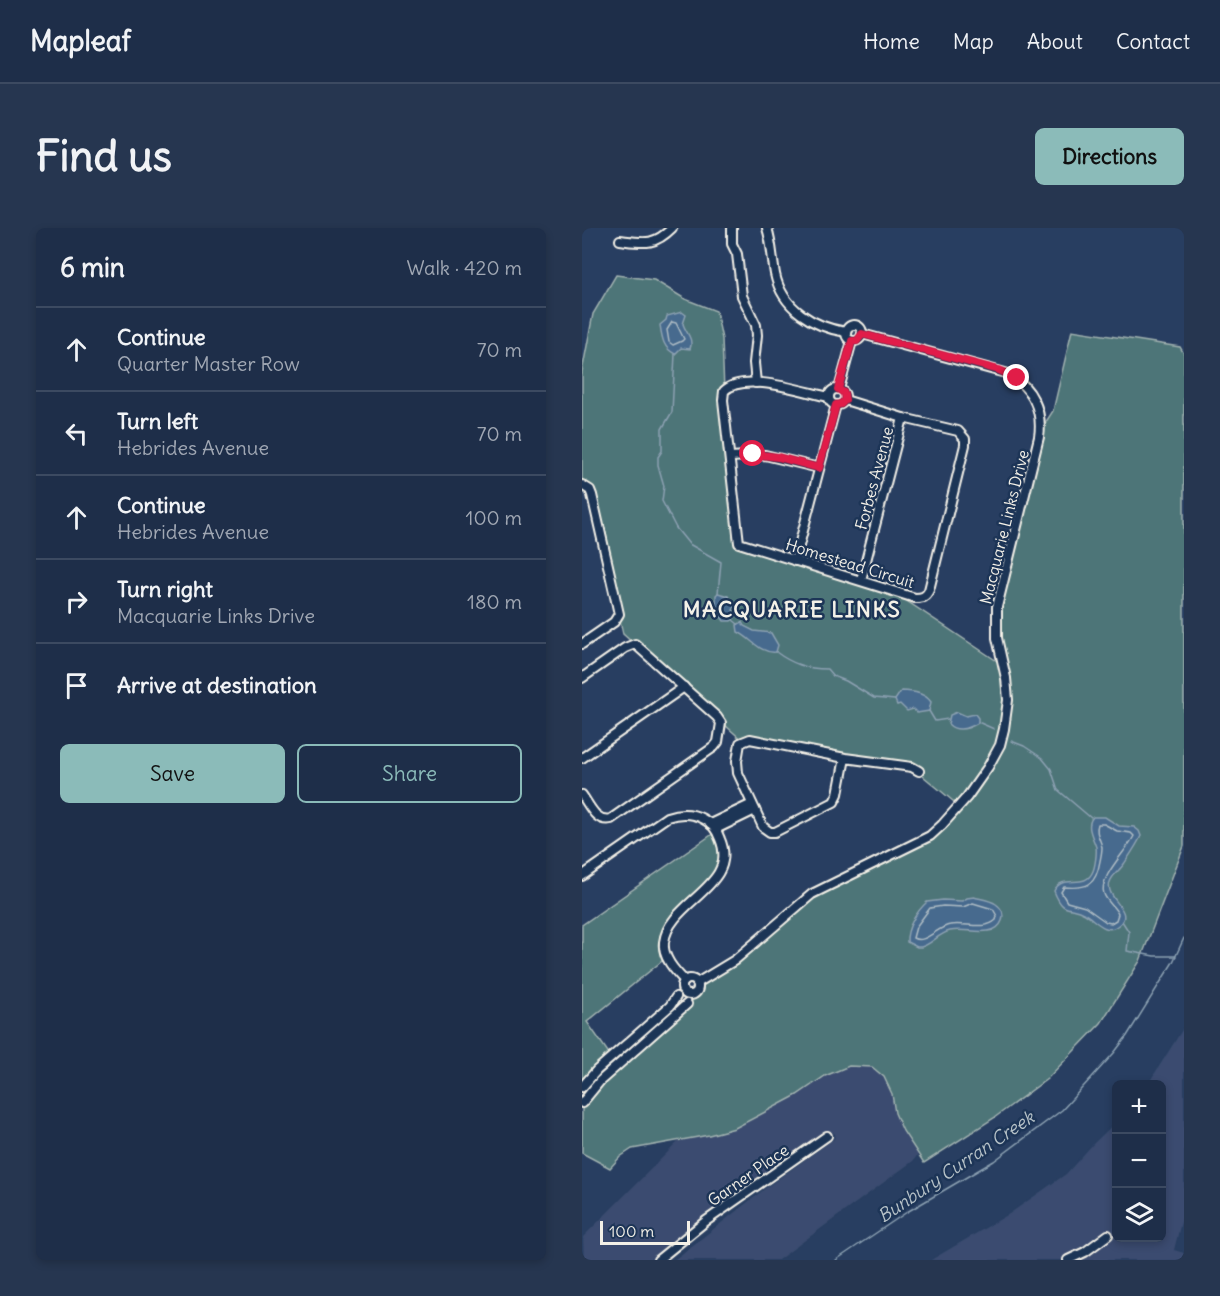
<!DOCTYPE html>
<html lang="en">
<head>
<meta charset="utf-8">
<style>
	body { margin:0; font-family:Delius,sans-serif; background:#263650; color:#f1f3f6 }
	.controls { position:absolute; right:18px; bottom:18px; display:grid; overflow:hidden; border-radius:9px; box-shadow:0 3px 9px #0003 }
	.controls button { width:54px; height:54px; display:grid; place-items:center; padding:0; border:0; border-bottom:2px solid #3c4a61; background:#1e2e49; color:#f1f3f6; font:30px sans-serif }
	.scale { position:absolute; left:18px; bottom:15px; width:90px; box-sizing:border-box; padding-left:6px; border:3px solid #f4f1e8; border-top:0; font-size:16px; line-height:21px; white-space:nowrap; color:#f4f1e8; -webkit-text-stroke:4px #1d3557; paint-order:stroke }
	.stop { position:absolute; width:18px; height:18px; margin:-14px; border:4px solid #e11d48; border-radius:50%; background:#fff }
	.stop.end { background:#e11d48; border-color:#fff; box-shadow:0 2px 6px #0008 }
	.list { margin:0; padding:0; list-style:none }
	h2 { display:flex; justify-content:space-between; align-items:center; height:78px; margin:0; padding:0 24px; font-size:26px }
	h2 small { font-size:20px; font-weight:400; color:#a1a8b4 }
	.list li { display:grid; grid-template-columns:39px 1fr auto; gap:18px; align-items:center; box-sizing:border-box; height:84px; padding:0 24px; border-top:2px solid #3c4a61 }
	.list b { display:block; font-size:22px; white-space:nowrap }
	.list p { margin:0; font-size:20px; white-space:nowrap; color:#a1a8b4 }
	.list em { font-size:20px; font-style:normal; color:#a1a8b4 }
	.actions { display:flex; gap:12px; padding:18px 24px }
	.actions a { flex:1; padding:14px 0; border:2px solid #8bbbb9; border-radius:9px; text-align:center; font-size:21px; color:#8bbbb9 }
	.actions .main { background:#8bbbb9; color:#111 }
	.icon { flex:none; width:33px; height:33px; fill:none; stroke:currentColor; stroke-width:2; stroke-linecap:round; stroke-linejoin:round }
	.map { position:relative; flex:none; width:602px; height:1032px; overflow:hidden; border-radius:9px }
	header { display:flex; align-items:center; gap:36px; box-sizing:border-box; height:84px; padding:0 30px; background:#1e2e49; border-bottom:2px solid #3c4a61 }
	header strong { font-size:28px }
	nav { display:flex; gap:33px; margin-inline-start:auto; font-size:21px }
	.intro { display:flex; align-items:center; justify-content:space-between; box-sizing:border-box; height:144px; padding:0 36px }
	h1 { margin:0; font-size:42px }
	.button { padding:15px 27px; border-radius:9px; background:#8bbbb9; color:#111; font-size:21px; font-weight:700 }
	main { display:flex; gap:36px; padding:0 36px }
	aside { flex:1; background:#1e2e49; border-radius:9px; box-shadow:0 3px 9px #0003 }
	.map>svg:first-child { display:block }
</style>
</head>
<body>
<header>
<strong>Mapleaf</strong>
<nav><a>Home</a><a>Map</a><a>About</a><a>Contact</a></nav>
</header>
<div class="intro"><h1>Find us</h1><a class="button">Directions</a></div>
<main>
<aside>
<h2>6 min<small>Walk · 420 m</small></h2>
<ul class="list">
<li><svg class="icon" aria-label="ahead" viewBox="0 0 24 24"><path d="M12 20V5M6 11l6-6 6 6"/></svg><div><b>Continue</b><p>Quarter Master Row</p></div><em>70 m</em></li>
<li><svg class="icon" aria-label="left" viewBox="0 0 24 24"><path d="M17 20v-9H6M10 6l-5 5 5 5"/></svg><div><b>Turn left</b><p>Hebrides Avenue</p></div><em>70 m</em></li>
<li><svg class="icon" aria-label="ahead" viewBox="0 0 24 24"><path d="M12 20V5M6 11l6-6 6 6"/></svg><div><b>Continue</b><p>Hebrides Avenue</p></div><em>100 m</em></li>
<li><svg class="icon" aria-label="right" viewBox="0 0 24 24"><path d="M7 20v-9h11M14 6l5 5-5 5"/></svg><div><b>Turn right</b><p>Macquarie Links Drive</p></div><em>180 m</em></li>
<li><svg class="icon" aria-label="arrive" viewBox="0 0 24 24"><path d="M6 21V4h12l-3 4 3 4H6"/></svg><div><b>Arrive at destination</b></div></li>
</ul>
<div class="actions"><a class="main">Save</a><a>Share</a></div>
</aside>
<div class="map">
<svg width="602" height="1032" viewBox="0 0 602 1032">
	<rect width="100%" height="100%" fill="#283e61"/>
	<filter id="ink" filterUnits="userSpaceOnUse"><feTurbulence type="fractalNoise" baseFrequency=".0167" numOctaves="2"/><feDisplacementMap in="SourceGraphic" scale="12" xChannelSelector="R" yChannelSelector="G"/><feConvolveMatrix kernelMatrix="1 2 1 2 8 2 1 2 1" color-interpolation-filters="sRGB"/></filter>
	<g filter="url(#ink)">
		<g fill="#3a4c6f">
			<path d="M602,799V982L592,1022L602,1025L600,1032H349L427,986L484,946L512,915L534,894V1010H580V856H566Z"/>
			<path d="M267,838L290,839L302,849L311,870L313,885L337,925L331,933L196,1032H92L185,959L252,911L253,906L250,904L244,903L147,968L68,1032H2L1,1009L98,912L153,900L218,865L243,848Z"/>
		</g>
		<g fill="#4e7478" stroke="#a1b2b0" stroke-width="1.5">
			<path d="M34,47L72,52L103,71L134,83L140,111L142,163L157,314L308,362L421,437L414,391L458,203L471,183L490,102L598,119L602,126V618L558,733L519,795L465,851L412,890L342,935L321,903L313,885L310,866L302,849L290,839L267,838L243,848L215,867L153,900L127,907L50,921L38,929L28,940L0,925V876L3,872L96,786L116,762L115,755L139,742L231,667L347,609L377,578L330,539L161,513L41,406L9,262L0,257V144L11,86Z"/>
			<path d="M135,603L141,638L97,687L82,714L85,729L5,794L28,827L0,859V697Z"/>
		</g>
		<g fill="#466b8e" stroke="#8ca1b2" stroke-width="1.5">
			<path d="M100,84L104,87L101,96C104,105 112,111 108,121L99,120L93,126C81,120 80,110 78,97L84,92L85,88Z"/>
			<path d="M136,365L146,368L153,379L151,382L155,387L149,393H142L134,382V367Z"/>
			<path d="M160,394L162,398L172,403L189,405L196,417L194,424C178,426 168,409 156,404L155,397Z"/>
			<path d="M319,463C329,463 343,465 349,474L347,483L335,485L331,481L325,483L318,476L315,477L313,472Z"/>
			<path d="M375,484L384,488L393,486L396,490V495C386,501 375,505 366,496L368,487Z"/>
			<path d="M511,589H523L537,598L552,599L557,603L559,608C555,617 548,627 542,636C538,642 530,647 528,654C522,671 556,684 535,698C524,707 513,692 503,686C487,676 482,688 472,663C481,644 503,663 511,643C513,638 515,625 514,619C511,609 503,598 511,589Z"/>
			<path d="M392,669C399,671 408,672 414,676C427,685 420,702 406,703C393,705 380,700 368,703C356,706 350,716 339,719H335L325,714C324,700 335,683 345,674L361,672L380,673L385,670Z"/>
		</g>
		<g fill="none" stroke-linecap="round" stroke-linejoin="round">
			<g stroke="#aebbc4" stroke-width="1.5">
				<path d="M90,94L94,95L102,111L100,113L91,117L87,114L85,102Z"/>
				<path d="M516,596H522L535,603L549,605L552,608C544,624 516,650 522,666C525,674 533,679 536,686L534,692L529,695L524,694L503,679L485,674L479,664L482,659C506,661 514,657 518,633C519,628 520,624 520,619C518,610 513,605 516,596Z"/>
				<path d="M391,675L411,681L415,688L414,692C402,703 383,694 368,697C355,699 343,717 331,710L334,699L348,680L361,678L381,679Z"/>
			</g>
			<g stroke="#8ca1b2" stroke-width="1.5">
				<path d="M93,126L90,184L80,201V223L76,229V237L82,258L80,273L94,300L107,316L139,334L136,365"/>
				<path d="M151,392L156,396"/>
				<path d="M194,424C210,436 225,441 245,441L251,448L264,453L292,470L313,472"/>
				<path d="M347,483L353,493L366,491"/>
				<path d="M396,494L412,501"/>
				<path d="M429,513L442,518L460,530L469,541L476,562L509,590"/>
				<path d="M540,693L547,704L545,723L572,728H594"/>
				<path d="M254,1032L325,984L412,933L480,882L532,825L545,808L591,734L602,710"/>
			</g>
			<g stroke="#f4f1e8" stroke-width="12">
				<g id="minor">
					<path d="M150,0V16L155,26L160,68L174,97L175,107L172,135L174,155"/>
					<path d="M185,0C190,15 190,30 193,46C200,80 231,99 264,104"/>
					<path d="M38,12C62,15 72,18 90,0"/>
					<circle cx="272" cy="105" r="8"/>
					<circle cx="255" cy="169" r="8"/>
					<path d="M257,161L270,113"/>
					<path d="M247,169C222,164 162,143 142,163L141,172L157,315L333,370C340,370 344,369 347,362L383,217V211L376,203L321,190L263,172"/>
					<path d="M148,229L183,227L237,240"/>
					<path d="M0,257L8,262L10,267L37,386L32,394L0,416"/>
					<path d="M213,333L254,177"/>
					<path d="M279,352L321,190"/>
					<path d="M0,450L43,420L53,416L135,489L139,495L136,514L132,519L29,591C14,595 8,578 0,567"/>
					<path d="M0,530L102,459"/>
					<path d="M263,530L168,511L158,515L155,533L156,545L181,599L188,604H193L252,574L256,566L263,530L330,539L337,543"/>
					<path d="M128,596L170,576"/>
					<path d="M134,601L173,582"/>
					<path d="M0,648L85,589C97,585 110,585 121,591C129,595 135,602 138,611C158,658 87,673 82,714C80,729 93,743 103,753"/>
					<circle cx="108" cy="759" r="8"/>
					<path d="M115,755L153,732L230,666L348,608L360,597L385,569L406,539L418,517L422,501L426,472L424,450L415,410V379L457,209C461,182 450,160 427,146L280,106"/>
					<path d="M0,859L15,842L88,778L94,769"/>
					<path d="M0,875L18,853L105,776"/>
					<path d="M76,1032L124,993L245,908"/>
					<path d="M486,1032L503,1024L526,1007"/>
				</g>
			</g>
			<use href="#minor" stroke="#1d3557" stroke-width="8"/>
		</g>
	</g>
	<g fill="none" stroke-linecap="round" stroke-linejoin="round" filter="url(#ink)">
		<path stroke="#e11d48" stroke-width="8" d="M171,226L196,229L237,240L254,177L259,176L263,172L262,165L256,161L270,113H275L280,106L417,142L435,150"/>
	</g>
	<g text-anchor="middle" stroke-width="5" stroke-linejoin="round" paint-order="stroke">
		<g font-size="16" fill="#f4f1e8" stroke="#1d3557">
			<text transform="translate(292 250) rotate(-75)" y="6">Forbes Avenue</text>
			<text transform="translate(422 299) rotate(-76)" y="6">Macquarie Links Drive</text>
			<text transform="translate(268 335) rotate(17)" y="6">Homestead Circuit</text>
			<text transform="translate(166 947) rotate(-35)" y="6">Garner Place</text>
		</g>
		<g font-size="18" font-style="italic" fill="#b7c2c8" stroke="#1d3557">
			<text transform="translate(374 939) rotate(-34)" y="6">Bunbury Curran Creek</text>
		</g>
		<g font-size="22" font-weight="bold" letter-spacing="1.5" fill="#f4f1e8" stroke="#1d3557">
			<text x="210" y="389">MACQUARIE LINKS</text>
		</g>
	</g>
</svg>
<div class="controls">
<button>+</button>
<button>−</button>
<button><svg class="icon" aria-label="layers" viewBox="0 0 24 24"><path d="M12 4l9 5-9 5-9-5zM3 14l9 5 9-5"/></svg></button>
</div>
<div class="scale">100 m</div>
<div class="stop" style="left:171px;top:226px"></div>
<div class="stop end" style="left:435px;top:150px"></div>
</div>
</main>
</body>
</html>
